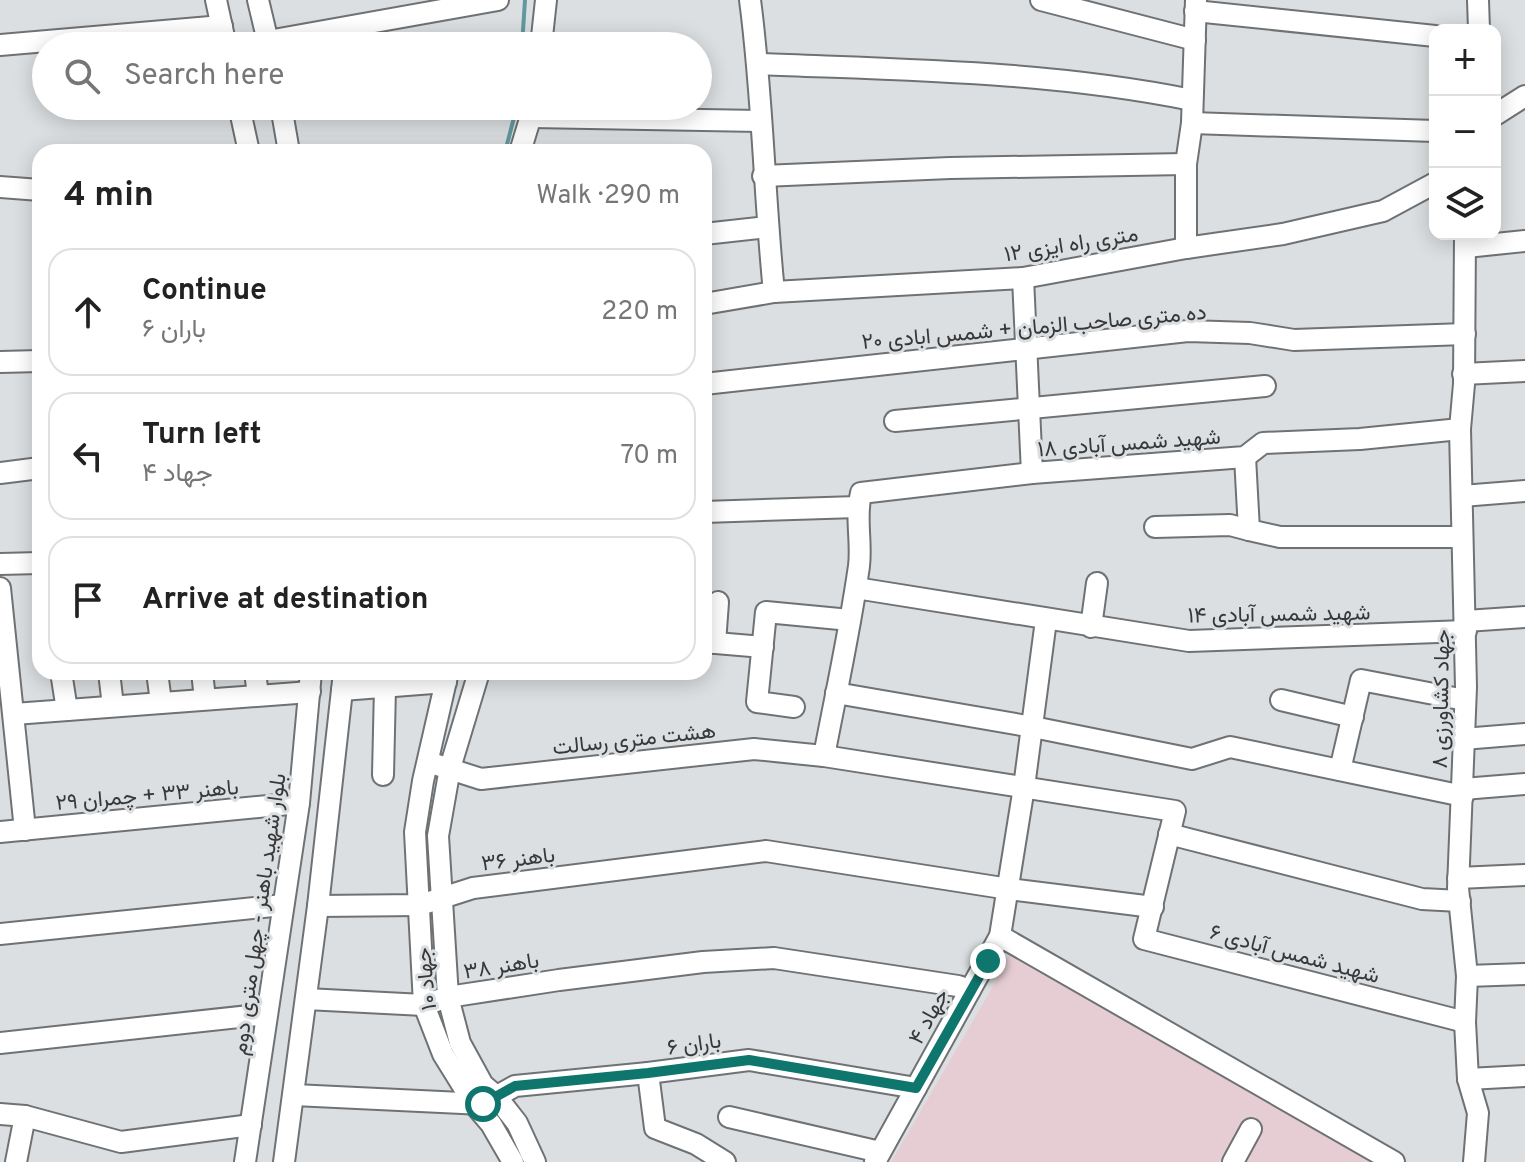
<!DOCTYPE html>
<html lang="en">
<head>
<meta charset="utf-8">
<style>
	body { margin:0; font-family:Overpass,Vazirmatn,sans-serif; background:#f2f2f2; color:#222 }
	.controls { position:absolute; right:24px; top:24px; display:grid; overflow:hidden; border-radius:16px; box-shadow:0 4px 20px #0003 }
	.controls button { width:72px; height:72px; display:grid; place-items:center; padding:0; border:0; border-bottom:2px solid #e0e0e0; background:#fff; color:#222; font:40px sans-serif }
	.stop { position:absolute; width:24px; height:24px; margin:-18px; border:6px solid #0f766e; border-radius:50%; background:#fff }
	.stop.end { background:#0f766e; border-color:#fff; box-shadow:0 2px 8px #0008 }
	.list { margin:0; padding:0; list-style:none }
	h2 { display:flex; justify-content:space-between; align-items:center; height:104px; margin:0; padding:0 32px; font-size:34px }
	h2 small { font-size:26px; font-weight:400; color:#767676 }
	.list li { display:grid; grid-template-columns:52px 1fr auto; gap:24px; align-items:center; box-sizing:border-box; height:128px; margin:0 16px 16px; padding:0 16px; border:2px solid #e0e0e0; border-radius:24px }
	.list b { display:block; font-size:30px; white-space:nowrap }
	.list p { margin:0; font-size:26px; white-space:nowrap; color:#767676 }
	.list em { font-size:26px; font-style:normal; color:#767676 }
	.icon { flex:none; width:44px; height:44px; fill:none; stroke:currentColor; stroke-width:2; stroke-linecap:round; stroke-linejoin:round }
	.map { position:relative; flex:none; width:1525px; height:1162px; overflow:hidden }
	.search { position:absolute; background:#fff; box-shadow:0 4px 20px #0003; left:32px; top:32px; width:680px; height:88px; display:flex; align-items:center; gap:20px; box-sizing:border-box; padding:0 28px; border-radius:44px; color:#767676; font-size:30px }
	.panel { position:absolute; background:#fff; box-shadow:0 4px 20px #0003; left:32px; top:144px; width:680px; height:536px; border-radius:24px }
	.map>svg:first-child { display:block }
</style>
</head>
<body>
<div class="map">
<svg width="1525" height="1162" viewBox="0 0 1525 1162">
	<rect width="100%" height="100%" fill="#dbdfe1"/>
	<path fill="#e6cdd4" d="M1010,953L1381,1162H891L988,995Z"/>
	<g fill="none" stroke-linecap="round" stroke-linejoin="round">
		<g stroke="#619a9e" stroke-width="4">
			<path d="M522,46L525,0"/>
			<path d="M505,152L517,106"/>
			<path d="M515,1141L523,1162"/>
		</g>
		<g stroke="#6f7274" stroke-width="24">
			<g id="minor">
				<path d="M216,0L226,46"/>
				<path d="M258,0L269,46"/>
				<path d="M750,0C763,97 764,195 774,292"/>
				<path d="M1041,0L1195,40"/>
				<path d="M1478,0L1479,30"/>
				<path d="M1195,11L1435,36"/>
				<path d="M268,41L498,0"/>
				<path d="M0,45L222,26"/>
				<path d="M541,46L546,0"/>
				<path d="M759,64C903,70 1050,71 1192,100"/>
				<path d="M239,106L249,152"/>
				<path d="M281,106L289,152"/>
				<path d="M1495,115L1525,96"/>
				<path d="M532,117L760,121"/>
				<path d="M1192,123L1435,131"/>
				<path d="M520,152L534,106"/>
				<path d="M763,176L950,168L1186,164"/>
				<path d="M0,187L40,190"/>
				<path d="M704,234L767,227"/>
				<path d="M1465,234L1464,384L1460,429L1466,687L1458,888L1467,976L1465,1022L1468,1079L1478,1113L1474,1162"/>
				<path d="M1466,247L1525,241"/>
				<path d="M1186,248V164L1192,123L1196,0"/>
				<path d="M1023,278L1032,473"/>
				<path d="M704,304L774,292L1023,278L1186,248L1283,234L1383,211L1435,183"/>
				<path d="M0,362L40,361"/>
				<path d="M1463,374L1525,371"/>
				<path d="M704,384L1188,331L1250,333L1294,340L1465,334"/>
				<path d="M895,421L1265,386"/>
				<path d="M1245,457L1249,530L1280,537H1461"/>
				<path d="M0,473L40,468"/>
				<path d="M1462,496L1525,491"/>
				<path d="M704,512L857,507"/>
				<path d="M1155,527L1230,525L1249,530"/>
				<path d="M0,564L40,563"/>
				<path d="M0,588L25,830"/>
				<path d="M856,588L1189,641L1466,631"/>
				<path d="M1466,621L1525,617"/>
				<path d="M1091,627L1097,583"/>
				<path d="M704,642L763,647"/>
				<path d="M715,643L718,602"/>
				<path d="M61,672L67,710"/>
				<path d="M109,672L113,706"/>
				<path d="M157,672L161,702"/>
				<path d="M202,672L205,699"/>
				<path d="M255,672L258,695"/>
				<path d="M448,672L423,781L415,832L424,1005L443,1054L474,1104L491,1124L513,1162"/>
				<path d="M479,672L450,768L438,836L448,997L460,1043L483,1085L496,1096L517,1123L535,1162"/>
				<path d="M342,690L446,682"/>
				<path d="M836,693L1033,727L1192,759L1230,747L1463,796"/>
				<path d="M1281,700L1353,717"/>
				<path d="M794,707L757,702L766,612L850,620"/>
				<path d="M14,714L310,692"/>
				<path d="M1463,739L1525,734"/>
				<path d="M824,756C836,693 850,630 859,566C862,542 855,517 861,493L1032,473L1245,457L1263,443L1360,439L1460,429"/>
				<path d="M428,762L481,779L754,749L824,756L1175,811L1144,939L1465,1022"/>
				<path d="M1340,770L1361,680L1465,700"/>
				<path d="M383,775L385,687"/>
				<path d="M1463,789L1525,784"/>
				<path d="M0,832L299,803"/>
				<path d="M1169,834L1422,899L1460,901"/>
				<path d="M1458,878L1525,875"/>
				<path d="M318,906L420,905L473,888L766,851L1009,889L1153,907"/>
				<path d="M0,934L283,905"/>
				<path d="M1000,936L1394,1162"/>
				<path d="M1467,976L1525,974"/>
				<path d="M306,999L424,1005L448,997L559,980L703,962L774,958L958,986L970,990"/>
				<path d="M0,1043L267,1014"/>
				<path d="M648,1073L655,1128L696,1144L725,1162"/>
				<path d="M1468,1079L1525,1076"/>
				<path d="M294,1095L483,1104L515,1086L648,1073L749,1060L916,1088"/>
				<path d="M0,1114L25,1116L121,1142L251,1125"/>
				<path d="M729,1117L880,1152"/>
				<path d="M16,1162L25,1116"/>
				<path d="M245,1162L299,803L311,672"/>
				<path d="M284,1162L318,906L344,672"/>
				<path d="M875,1162L1000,936L1024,787L1046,620"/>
				<path d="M1233,1162L1251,1129"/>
			</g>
		</g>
		<use href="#minor" stroke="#fff" stroke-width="20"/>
	</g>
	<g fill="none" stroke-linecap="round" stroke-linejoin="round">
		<path stroke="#0f766e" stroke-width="10" d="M483,1104L515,1086L648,1073L749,1060L916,1088L988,961"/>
	</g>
	<g text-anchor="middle" stroke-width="6" stroke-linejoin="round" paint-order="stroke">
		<g font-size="22" fill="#373839" stroke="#dbdfe1">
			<text transform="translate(1071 243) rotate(-9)" y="8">۱۲ متری راه ایزی</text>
			<text transform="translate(1034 326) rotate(-5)" y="8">ده متری صاحب الزمان + شمس ابادی ۲۰</text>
			<text transform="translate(1129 442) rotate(-4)" y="8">شهید شمس آبادی ۱۸</text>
			<text transform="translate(1279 613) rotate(-1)" y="8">شهید شمس آبادی ۱۴</text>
			<text transform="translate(1440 699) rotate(-89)" y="8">جهاد کشاورزی ۸</text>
			<text transform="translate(634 738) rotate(-6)" y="8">هشت متری رسالت</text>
			<text transform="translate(147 794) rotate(-5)" y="8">باهنر ۳۳ + چمران ۲۹</text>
			<text transform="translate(518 858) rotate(-7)" y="8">باهنر ۳۶</text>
			<text transform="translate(258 914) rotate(-82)" y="8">بلوار شهید باهنر - چهل متری دوم</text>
			<text transform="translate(1295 953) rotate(15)" y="8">شهید شمس آبادی ۶</text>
			<text transform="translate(501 965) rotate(-9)" y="8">باهنر ۳۸</text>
			<text transform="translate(425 979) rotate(-96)" y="8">جهاد ۱۰</text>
			<text transform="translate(928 1016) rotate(-61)" y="8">جهاد ۴</text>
			<text transform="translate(694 1043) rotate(-8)" y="8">باران ۶</text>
		</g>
	</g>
</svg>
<div class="controls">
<button>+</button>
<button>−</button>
<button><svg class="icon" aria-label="layers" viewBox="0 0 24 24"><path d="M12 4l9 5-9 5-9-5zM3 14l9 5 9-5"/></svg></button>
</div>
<div class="stop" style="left:483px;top:1104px"></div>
<div class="stop end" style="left:988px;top:961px"></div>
<div class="search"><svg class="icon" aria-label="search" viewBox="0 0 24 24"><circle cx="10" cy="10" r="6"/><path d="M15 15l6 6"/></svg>Search here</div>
<section class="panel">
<h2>4 min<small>Walk · 290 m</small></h2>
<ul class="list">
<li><svg class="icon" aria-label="ahead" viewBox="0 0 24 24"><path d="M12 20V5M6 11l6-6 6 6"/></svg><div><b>Continue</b><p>باران ۶</p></div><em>220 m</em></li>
<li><svg class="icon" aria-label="left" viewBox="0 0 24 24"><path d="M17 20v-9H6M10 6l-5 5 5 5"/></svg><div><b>Turn left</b><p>جهاد ۴</p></div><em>70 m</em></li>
<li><svg class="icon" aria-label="arrive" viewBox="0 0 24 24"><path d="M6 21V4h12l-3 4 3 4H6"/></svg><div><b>Arrive at destination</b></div></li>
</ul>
</section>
</div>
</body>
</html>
